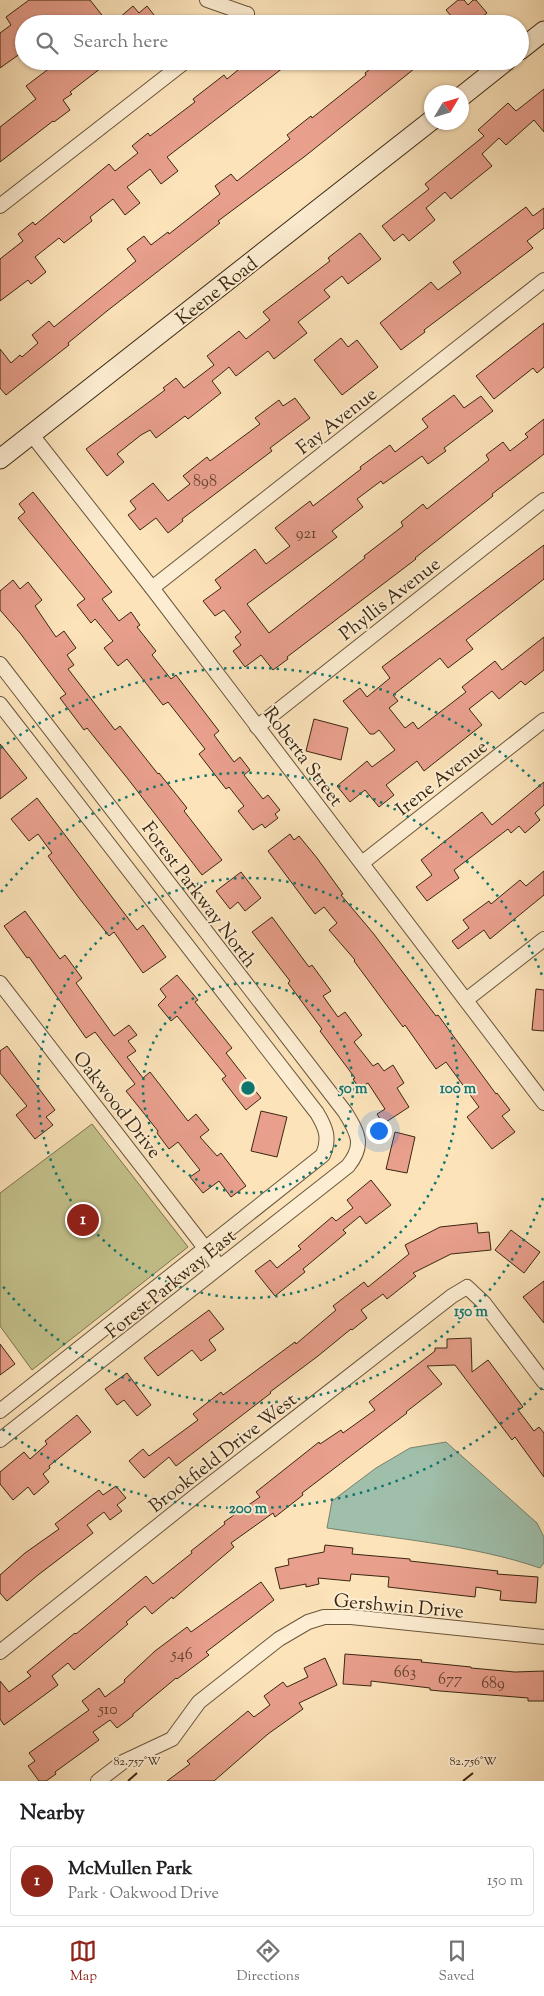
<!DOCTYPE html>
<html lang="en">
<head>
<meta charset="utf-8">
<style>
	body { margin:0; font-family:"Sorts Mill Goudy",serif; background:#f2f2f2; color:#202124 }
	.compass { position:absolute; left:424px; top:85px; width:45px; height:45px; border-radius:50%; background:#fff; box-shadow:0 1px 4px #0004; rotate:52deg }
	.you { position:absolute; left:378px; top:1130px; width:18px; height:18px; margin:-12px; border:4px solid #fff; border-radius:50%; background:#1a73e8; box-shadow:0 0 0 8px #1a73e833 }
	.badge { display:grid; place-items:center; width:32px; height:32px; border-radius:50%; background:#8f2418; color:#fff; font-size:16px; font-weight:700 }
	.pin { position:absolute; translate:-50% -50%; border:2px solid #fff; box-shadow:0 1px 5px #0006 }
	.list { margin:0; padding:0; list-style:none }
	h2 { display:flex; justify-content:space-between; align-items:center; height:65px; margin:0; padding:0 20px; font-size:21px }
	h2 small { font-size:16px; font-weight:400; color:#757577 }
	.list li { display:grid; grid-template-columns:32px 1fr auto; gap:15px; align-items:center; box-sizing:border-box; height:70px; margin:0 10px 10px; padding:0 10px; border:1px solid #e0e0e0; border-radius:5px }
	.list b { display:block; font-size:19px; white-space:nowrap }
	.list p { margin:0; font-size:16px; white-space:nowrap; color:#757577 }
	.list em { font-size:16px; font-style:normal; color:#757577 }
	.icon { flex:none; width:28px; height:28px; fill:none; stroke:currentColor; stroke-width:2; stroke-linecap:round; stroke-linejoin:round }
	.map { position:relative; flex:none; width:544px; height:1781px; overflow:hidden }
	.search { position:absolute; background:#fff; box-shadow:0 1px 4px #0004; left:15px; right:15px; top:15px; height:55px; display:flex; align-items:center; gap:12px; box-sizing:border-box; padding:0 18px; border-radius:28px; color:#757577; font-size:19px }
	.sheet { height:145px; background:#fff }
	nav { display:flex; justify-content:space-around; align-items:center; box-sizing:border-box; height:70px; border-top:1px solid #e0e0e0; background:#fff; font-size:14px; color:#757577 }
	nav a { display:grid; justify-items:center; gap:2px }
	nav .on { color:#8f2418 }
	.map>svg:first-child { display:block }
</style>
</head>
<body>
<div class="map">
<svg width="544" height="1781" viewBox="0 0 544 1781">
	<rect width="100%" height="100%" fill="#fce3ba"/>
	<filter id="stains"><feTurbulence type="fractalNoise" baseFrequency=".004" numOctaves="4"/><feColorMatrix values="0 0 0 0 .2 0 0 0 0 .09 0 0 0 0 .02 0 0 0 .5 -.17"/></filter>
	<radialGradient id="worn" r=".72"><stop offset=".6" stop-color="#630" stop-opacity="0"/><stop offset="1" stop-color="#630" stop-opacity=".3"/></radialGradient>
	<path fill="#c4c28c" stroke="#7f744e" d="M92,1124L188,1247L32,1370L0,1326V1193Z"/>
	<path fill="#a0bfab" stroke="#77826d" d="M446,1442L537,1523L544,1537V1563L540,1568C473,1545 397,1539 327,1528L332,1501L376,1468L410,1448Z"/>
	<g fill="#e89f8c" stroke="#3a2711">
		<path d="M29,0H90L109,24H24V51L0,68V33L11,25L6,17Z"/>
		<path d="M458,0H464L468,5L473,0H476L487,13L474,24H445L452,17L446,10Z"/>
		<path d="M133,6L139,13L147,6L161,24H112Z"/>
		<path d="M59,61H110L70,92L72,94L63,100L70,110L54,122L53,121L0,162V127L36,99L26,86Z"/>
		<path d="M249,61H292L167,157L178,171L161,184L150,169L127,187L140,203L125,215L113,199L90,217L92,221L64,243L59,238L35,257L46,272L31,284L28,280L0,301V259L23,241L18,234L33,222L35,225L109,164L115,171L138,153L132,146L148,133L150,136L195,102L193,99L224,75L227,79Z"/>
		<path d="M380,61H384L388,66L394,61H424L304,157L218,221L220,223L107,311L68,343L69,345L6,395L0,388V349L11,363L20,355L22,357L38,343L32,335L49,321L54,327L136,261L127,249L144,236L151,245L168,232L169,234L220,194L215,186L231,174L237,181L290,139L287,135L311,116L312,118L366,75L365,73Z"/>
		<path d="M544,89V132L534,120L506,145L499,138L482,154L492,166L451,199L445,192L426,208L435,220L409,241L403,234L394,241L382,226L429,189L425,184L484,136L478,130L508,103L516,111Z"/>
		<path d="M526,207L533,216L544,208V228L527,241L533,248L424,330L425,332L401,350L380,323L431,282L438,290L461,273L453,262Z"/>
		<path d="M360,233L381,259L348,284L342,276L324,290L330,297L298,322L307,333L274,359L268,351L236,376L229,367L212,381L221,393L188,419L185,416L156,438L150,430L141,435L117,454L124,462L107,476L86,449L165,390L163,388L176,378L184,388L214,365L207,356L239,331L246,339L270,320L263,312L330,261L328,258Z"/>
		<path d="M544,323V367L537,373L533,368L494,399L476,376Z"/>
		<path d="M341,338L348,347L357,340L378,367L342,395L314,360Z"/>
		<path d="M454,395L464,408L481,396L493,411L444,448L446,451L428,464L422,456L383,484L381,481L357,499L363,507L332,531L337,537L247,604L269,633L365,558L364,556L403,526L401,522L423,504L427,509L489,460L486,455L503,442L510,451L528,437L525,434L544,419V454L492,494L493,496L415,558L416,559L287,657L288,659L273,670L261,655L245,667L233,651L241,645L235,637L241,632L224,610L215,616L203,601L221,588L215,580L255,549L266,564L290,546L275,528L310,501L313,506L361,469L360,467L390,445L395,452L428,427L422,419Z"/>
		<path d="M295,398L310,418L270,448L272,451L182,519L183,521L168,533L156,518L140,530L128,515L136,509L130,501L153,483L168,501L190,484L183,476L207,457L210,461L260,424L255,418L279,400L283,406Z"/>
		<path d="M33,492L112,592L102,599L119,621L131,612L140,625L137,627L156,651L152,655L171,679L176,675L219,731L214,735L234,762L240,757L250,770L244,775L263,799L268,795L280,810L275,814L278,818L265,828L262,824L253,830L238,811L244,806L229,787L226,789L199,754L205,749L168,702L163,705L127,659L118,666L104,648L113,641L95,619L91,623L77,605L85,599L18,518L25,512L19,504Z"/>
		<path d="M544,545V579L466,640L473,649L448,668L440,658L393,695L398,701L389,708L405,728L413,722L418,729L466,692L462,687L495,661L502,670L544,637V670L525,685L521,681L499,699L492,691L469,709L482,725L424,771L417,761L386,785L394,795L379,807L365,790L350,802L337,786L367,761L372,767L395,750L379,730L374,734H370L343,701L360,688L367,697L390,678L382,667Z"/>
		<path d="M13,580L20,589L28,582L42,600L35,606L41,615L56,637L64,631L76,648L67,655L74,665L68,669L115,730L120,726L158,774L159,773L187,808L184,811L222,860L202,875L128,779L87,728L84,730L60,698L66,694L20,633L0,610V591Z"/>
		<path d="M314,719L348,728L341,760L306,751Z"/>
		<path d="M0,744L27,778L0,799Z"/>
		<path d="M544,782V805L535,813L540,820L525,833L519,826L511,833L508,829L454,870L459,878L427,901L416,887L432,875L421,860L482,812L492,825Z"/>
		<path d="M37,798L137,930L143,925L166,957L143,973L114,932L109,936L79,898L48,856L52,853L38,834L29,841L11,819Z"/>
		<path d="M290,834L294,840L299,836L317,858L343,894L341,895L373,933L436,1016L438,1015L496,1094L497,1093L510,1110L502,1116L515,1132L492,1149L467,1117L479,1107L446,1062L436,1069L405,1025L403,1027L385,1003L354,961L355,960L329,930L337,923L324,907L315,914L268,851Z"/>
		<path d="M544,871V895L490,939L484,930L458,949L452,941L469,928L463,920L489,901L491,904L520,880L526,886Z"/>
		<path d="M241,872L261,898L245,911L238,902L230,909L216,891Z"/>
		<path d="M25,911L60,959L65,955L82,978L76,983L114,1036L129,1025L137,1035L128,1041L136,1051L127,1057L143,1078L150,1072L188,1121L196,1114L209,1130L200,1137L217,1156L221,1153L246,1186L231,1197L219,1181L203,1193L190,1177L200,1170L178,1142L169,1149L157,1133L158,1131L126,1091L135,1084L95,1032L86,1038L29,957L27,958L4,926Z"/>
		<path d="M272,917L309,967L312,965L331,991L323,996L338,1017L345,1012L362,1035L354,1042L373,1066L378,1063L384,1071L393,1065L404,1083L397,1088L409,1107L383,1124L377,1114L385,1109L368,1083L359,1088L353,1079L355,1078L320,1031L322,1029L288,983L290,981L252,932Z"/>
		<path d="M177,975L198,1000L195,1002L232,1048L226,1053L261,1098L246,1110L222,1079L226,1076L177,1016L171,1021L158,1005L166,997L160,989Z"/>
		<path d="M536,989L544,990V1031L532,1030Z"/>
		<path d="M7,1046L55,1110L46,1117L53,1125L35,1139L16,1115L27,1106L0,1073V1051Z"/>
		<path d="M261,1111L287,1117L277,1157L251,1151Z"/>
		<path d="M395,1132L415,1137L407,1173L386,1169Z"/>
		<path d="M371,1180L391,1205L366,1224L360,1216L343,1230L346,1233L303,1269L305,1272L275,1296L255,1271L270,1260L277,1268L301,1249L298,1246L332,1217L336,1221L353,1208L347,1200Z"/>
		<path d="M477,1223L478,1233L489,1232L491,1250L451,1254L413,1273L416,1276L387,1299L383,1294L361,1310L367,1318L352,1330L351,1329L318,1356L270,1392L271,1393L176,1466L169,1457L144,1478L129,1461L143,1449L149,1456L198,1420L193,1414L221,1392L223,1395L295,1342L296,1344L336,1310L333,1306L364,1282L368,1287L409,1254L405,1245L440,1227Z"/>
		<path d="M511,1230L540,1252L524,1273L495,1250Z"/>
		<path d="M544,1281V1323L523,1297Z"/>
		<path d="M209,1310L224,1329L209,1340L216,1350L201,1361L192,1350L158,1376L144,1358Z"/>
		<path d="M471,1338L472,1372L488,1360L523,1407L518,1410L534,1431L539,1427L544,1433V1477L515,1437L512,1440L455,1365L427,1366L442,1384L406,1412L407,1413L302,1493L303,1495L275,1517L273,1513L231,1543L234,1547L173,1599L172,1597L152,1614L145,1606L126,1622L128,1624L74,1670L68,1663L52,1676L58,1685L4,1725L0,1719V1681L9,1692L31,1676L27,1672L75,1633L76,1634L146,1576L153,1584L192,1553L191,1551L225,1524L224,1522L260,1497L256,1492L319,1442L320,1444L341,1430L343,1433L375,1410L369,1402L435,1351V1348H447V1339Z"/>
		<path d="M0,1344L15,1364L0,1375Z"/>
		<path d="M127,1373L151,1405L137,1416L124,1400L117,1405L105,1389Z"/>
		<path d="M77,1415L91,1432L49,1466L50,1468L43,1474L49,1482L34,1495L28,1487L13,1500L0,1484V1472L24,1452L30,1459L47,1444L45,1441Z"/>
		<path d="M116,1486L126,1498L117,1505L122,1511L110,1520L104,1512L87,1525L93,1533L38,1575L7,1601L0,1593V1575L25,1553L59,1529L55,1524L99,1490L103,1495Z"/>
		<path d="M325,1545L353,1548L352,1554L410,1559V1561L498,1571L497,1574L538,1577L536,1603L500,1600L501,1591L476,1587L475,1597L388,1587L389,1577L351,1574L350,1581L318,1578L319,1584L306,1587V1584L280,1589L275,1568L289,1565L288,1559L324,1552Z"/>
		<path d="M261,1582L274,1600L206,1652L209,1655L177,1679L176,1678L133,1714V1716L117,1728L110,1720L93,1732L99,1740L55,1772L56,1774L46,1781H39L28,1766L35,1761L29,1753L89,1710L82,1701L99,1688L105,1697L125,1682L124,1680L155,1651L187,1627L191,1632Z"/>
		<path d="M345,1654L422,1660L421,1662L471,1667V1668L515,1672L544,1671V1701H528V1698L440,1691L430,1690V1688L371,1681V1686L343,1684Z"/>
		<path d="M325,1658L337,1685L299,1703L303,1709L268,1734L214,1781H167L190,1764L187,1761L248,1711L254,1717L270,1705L264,1696L283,1682L287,1687L308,1677L304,1668Z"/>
	</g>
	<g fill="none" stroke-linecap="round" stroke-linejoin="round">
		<g stroke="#6a563b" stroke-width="16">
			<g id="minor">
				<path d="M207,0L247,14"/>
				<path d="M235,24L247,14"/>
				<path d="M0,206L186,61"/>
				<path d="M32,435L152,588L544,1103"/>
				<path d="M152,588L544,280"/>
				<path d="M0,664L345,1112C358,1133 365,1145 348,1166L0,1440"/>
				<path d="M0,704L317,1113C326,1128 330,1138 323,1155L0,1411"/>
				<path d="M257,727L544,500"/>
				<path d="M362,863L544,720"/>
				<path d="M0,983L219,1266"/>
				<path d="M466,1000L544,939"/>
				<path d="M0,1652L194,1497L452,1296L467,1287L484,1303L544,1382"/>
				<path d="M98,1781L123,1762L172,1739L199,1702L279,1639L308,1622L324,1617H351L544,1637"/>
			</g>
		</g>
		<g stroke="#3a2711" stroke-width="21">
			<g id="secondary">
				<path d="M520,50L544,31"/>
				<path d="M462,96L506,61"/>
				<path d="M0,459L432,120"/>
			</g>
		</g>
		<use href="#minor" stroke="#fdedd2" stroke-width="14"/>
		<use href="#secondary" stroke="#fdedd2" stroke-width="19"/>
	</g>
	<path fill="none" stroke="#3a2711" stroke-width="2" d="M128,1781L137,1773M463,1781L473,1773"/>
	<g fill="none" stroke="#0f766e" stroke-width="2.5" stroke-dasharray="2.5 5">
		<circle cx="248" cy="1088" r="105"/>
		<circle cx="248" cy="1088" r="210"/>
		<path d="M543 1198A315 315 0 0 1 1 1284M1 892A315 315 0 0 1 543 978"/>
		<path d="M542 1388A420 420 0 0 1 1 1428M1 748A420 420 0 0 1 542 788"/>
	</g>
	<g text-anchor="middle" stroke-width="4" stroke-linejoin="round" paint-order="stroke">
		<g font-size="16" fill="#664530">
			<text x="205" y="486">898</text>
			<text x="306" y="538">921</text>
			<text x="182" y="1659">546</text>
			<text x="405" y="1677">663</text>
			<text x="450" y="1684">677</text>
			<text x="493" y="1688">689</text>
			<text x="108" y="1714">510</text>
		</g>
		<g font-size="19" fill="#3a2711" stroke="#fdedd2">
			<text transform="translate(216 290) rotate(-38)" y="7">Keene Road</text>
			<text transform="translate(336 420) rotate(-38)" y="7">Fay Avenue</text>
			<text transform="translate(389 598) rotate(-38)" y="7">Phyllis Avenue</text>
			<text transform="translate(304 756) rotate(53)" y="7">Roberta Street</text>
			<text transform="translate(441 777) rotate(-38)" y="7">Irene Avenue</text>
			<text transform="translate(200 894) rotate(53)" y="7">Forest Parkway North</text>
			<text transform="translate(118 1104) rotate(52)" y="7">Oakwood Drive</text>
			<text transform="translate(170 1283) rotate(-39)" y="7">Forest Parkway East</text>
			<text transform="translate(222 1452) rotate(-38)" y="7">Brookfield Drive West</text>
			<text transform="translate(399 1605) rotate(5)" y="7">Gershwin Drive</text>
		</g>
	</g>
	<g font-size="12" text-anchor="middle" fill="#3a2711" stroke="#fdedd2" stroke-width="4" stroke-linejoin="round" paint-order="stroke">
		<text x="137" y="1765">82.757°W</text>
		<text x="473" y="1765">82.756°W</text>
	</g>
	<circle cx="248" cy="1088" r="8" fill="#0f766e" stroke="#fdedd2" stroke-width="2.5"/>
	<g font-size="15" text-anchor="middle" font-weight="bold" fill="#0f766e" stroke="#fdedd2" stroke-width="4" stroke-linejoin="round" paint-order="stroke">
		<text x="353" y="1093">50 m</text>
		<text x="458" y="1093">100 m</text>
		<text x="471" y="1316">150 m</text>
		<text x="248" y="1513">200 m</text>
	</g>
	<rect width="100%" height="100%" filter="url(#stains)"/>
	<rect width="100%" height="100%" fill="url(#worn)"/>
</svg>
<svg class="compass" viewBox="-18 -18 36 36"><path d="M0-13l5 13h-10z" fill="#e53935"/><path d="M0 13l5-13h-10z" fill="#757577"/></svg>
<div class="you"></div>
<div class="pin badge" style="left:83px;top:1220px">1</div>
<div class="search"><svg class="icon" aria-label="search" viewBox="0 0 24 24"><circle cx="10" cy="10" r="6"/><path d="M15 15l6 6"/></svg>Search here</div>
</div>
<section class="sheet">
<h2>Nearby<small></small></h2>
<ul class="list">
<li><span class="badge">1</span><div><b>McMullen Park</b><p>Park · Oakwood Drive</p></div><em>150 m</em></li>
</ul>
</section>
<nav>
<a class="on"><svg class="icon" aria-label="map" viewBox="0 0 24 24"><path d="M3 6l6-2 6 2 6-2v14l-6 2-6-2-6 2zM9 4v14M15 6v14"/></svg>Map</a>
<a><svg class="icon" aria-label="directions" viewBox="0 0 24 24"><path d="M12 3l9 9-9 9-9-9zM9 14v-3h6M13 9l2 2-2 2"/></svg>Directions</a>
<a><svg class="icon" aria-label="saved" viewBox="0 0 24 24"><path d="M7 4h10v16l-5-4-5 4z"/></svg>Saved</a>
</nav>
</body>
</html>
